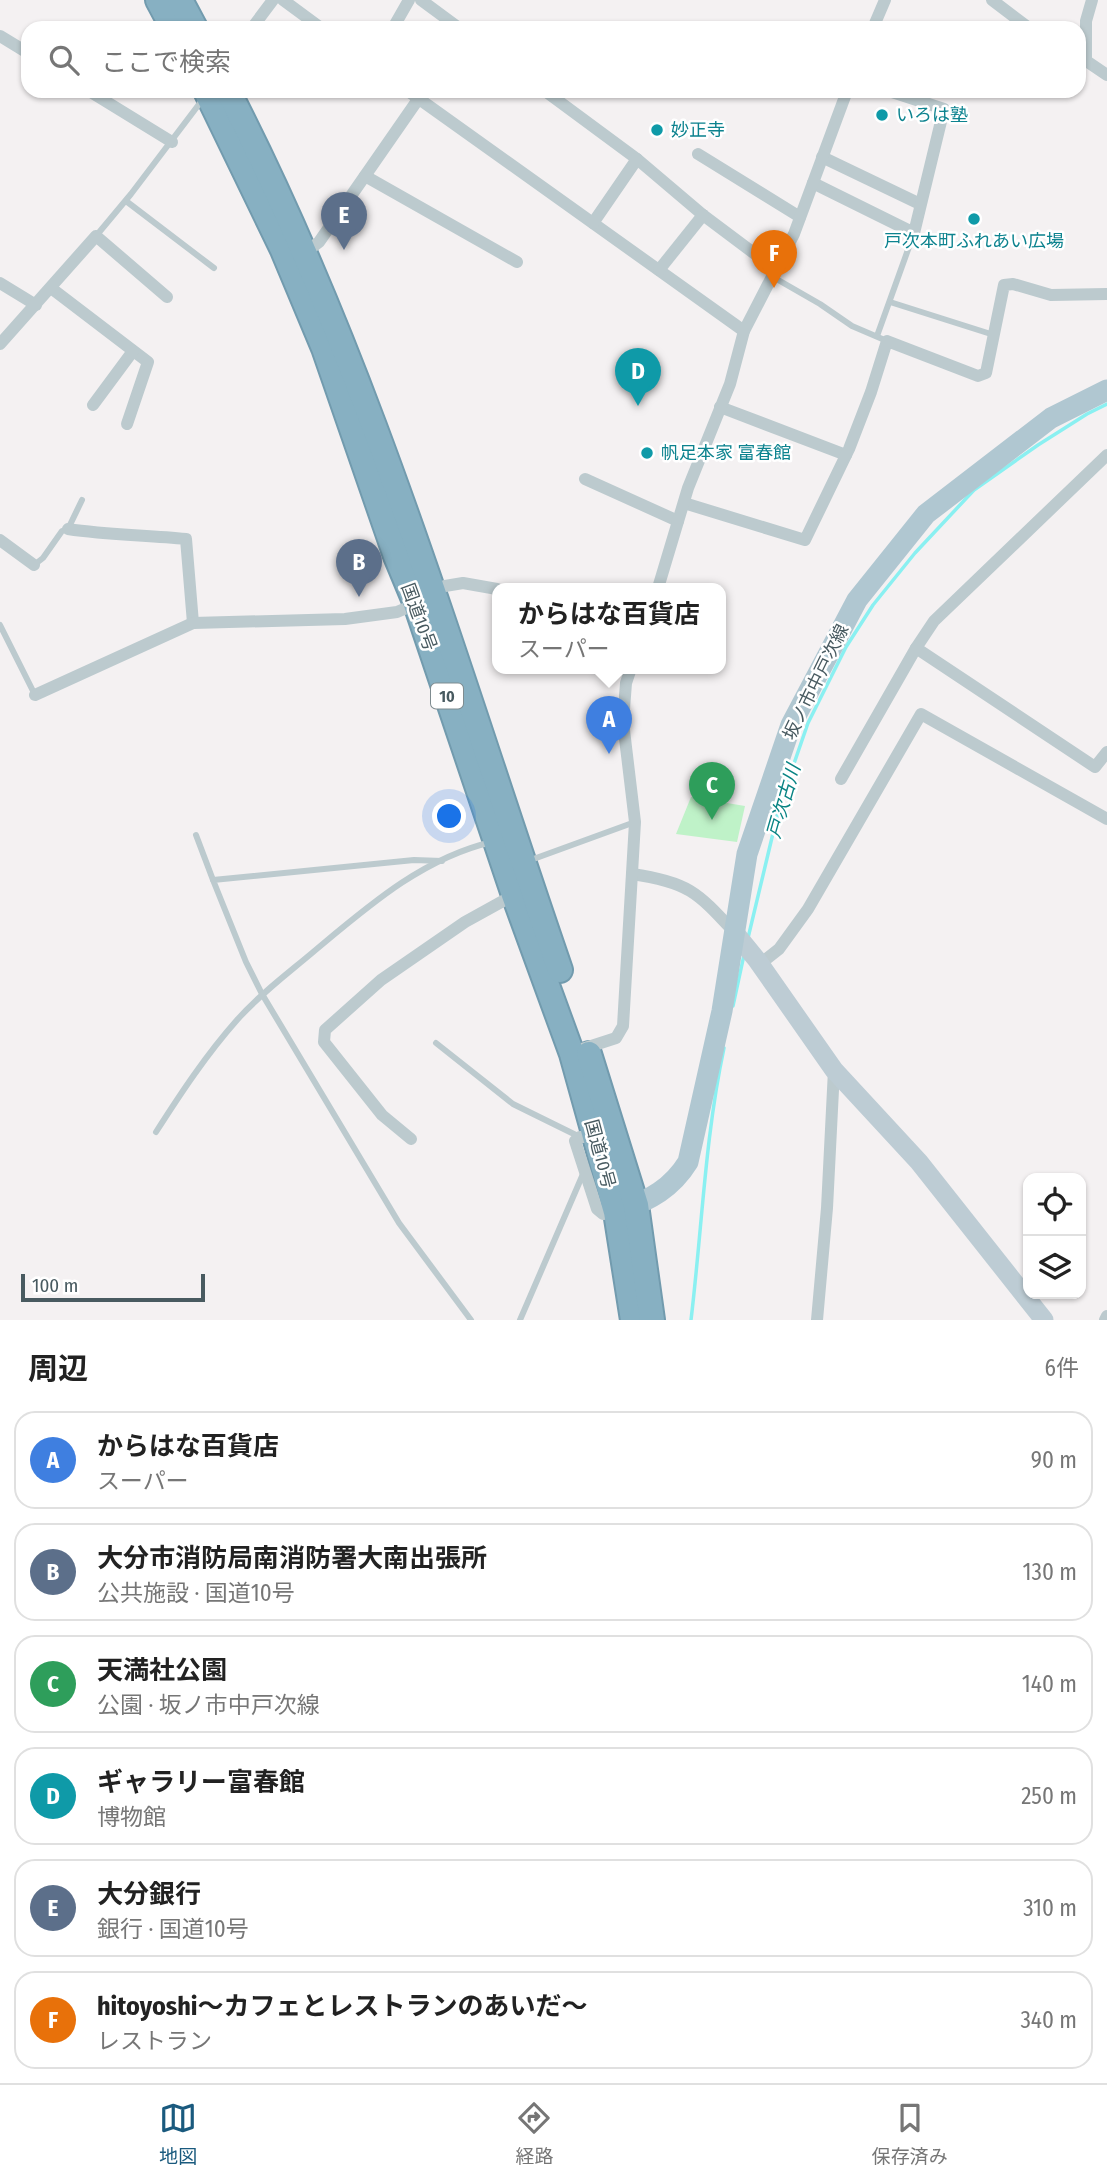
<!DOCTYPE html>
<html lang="ja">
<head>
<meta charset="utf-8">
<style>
	body { margin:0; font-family:"Fira Sans Condensed","Noto Sans JP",sans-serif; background:#f2f2f2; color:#222 }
	.controls { position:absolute; right:21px; bottom:21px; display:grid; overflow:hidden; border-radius:14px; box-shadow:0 2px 5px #0004 }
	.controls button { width:63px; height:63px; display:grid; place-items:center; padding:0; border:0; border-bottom:2px solid #e0e0e0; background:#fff; color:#222; font:35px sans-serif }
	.scale { position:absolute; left:21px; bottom:18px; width:184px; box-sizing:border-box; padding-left:7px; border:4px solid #485a60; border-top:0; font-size:19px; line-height:24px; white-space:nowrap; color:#485a60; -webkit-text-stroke:5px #fff; paint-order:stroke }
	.you { position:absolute; left:450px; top:817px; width:24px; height:24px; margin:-18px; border:5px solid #fff; border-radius:50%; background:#1a73e8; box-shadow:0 0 0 10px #1a73e833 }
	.badge { display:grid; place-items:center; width:46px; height:46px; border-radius:50%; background:#1a5a7e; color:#fff; font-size:23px; font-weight:700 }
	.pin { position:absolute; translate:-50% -58px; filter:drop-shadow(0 2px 4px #0008) }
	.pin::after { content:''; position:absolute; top:37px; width:24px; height:21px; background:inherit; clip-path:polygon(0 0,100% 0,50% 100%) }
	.popup { position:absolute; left:492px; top:583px; width:234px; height:91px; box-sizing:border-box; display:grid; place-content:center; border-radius:14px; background:#fff; filter:drop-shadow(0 2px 5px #0005); font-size:23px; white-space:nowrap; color:#767676 }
	.popup b { font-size:26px; color:#222 }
	.popup::after { content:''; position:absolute; left:50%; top:100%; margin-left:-14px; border:14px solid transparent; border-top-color:#fff }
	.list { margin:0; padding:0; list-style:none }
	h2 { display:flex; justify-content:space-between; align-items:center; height:91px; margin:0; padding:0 28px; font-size:30px }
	h2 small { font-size:23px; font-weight:400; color:#767676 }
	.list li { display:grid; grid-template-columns:46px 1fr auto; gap:21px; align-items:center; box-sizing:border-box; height:98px; margin:0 14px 14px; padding:0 14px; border:2px solid #e0e0e0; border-radius:21px }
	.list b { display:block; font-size:26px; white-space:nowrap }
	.list p { margin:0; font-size:23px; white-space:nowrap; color:#767676 }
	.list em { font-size:23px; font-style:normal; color:#767676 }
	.icon { flex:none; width:38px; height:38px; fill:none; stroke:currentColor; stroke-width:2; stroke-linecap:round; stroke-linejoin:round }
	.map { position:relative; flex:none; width:1107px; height:1320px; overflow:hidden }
	.search { position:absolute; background:#fff; box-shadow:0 2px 5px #0004; left:21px; right:21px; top:21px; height:77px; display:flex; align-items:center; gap:18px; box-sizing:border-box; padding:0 24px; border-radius:21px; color:#767676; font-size:26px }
	.sheet { height:763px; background:#fff }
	nav { display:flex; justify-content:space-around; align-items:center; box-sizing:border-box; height:98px; border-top:2px solid #e0e0e0; background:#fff; font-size:19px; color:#767676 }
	nav a { display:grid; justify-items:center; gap:4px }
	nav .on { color:#1a5a7e }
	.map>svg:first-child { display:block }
</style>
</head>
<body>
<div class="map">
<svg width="1107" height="1320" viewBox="0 0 1107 1320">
	<rect width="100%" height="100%" fill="#f4f1f2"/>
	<path fill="#bff2c8" d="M691,797L745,806L737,842L676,834Z"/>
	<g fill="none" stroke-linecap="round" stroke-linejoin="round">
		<g stroke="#8af0f1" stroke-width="3.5">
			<path d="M748,938L780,804L808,723L846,647L873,605L915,553L974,490L1038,445L1087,414L1107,404"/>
			<path d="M733,1006L744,955"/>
			<path d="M691,1320C702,1229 705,1137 724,1048"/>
		</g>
		<g stroke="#729bae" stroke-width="28">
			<g id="highway">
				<path d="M158,0L173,28"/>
				<path d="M180,0L195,28"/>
				<path d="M206,91L283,250L324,348L396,556L416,604L514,895L572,1054L616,1212L633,1320"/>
				<path d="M228,91C372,370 458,675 560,970"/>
				<path d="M589,1054L636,1205L652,1320"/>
			</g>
		</g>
		<g stroke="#bccace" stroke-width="6">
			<path d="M126,201L214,268"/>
			<path d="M96,236L131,194L203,99"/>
			<path d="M773,277L820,304L852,326L887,341"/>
			<path d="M890,302L994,335"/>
			<path d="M877,336L914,233"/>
			<path d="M34,565L43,558L62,531L68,529L82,500"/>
			<path d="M0,625L35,695"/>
			<path d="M196,835L213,880"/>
			<path d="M442,861L414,860L213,880L246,962L262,994L399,1223L471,1320"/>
			<path d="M528,861L635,822"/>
			<path d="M436,1043L513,1104L580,1137"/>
			<path d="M156,1132C181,1093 206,1055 237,1020C259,995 287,974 312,953C366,908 422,858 492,842"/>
			<path d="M520,1320L583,1174"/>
		</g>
		<g stroke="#bccace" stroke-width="12">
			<path d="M283,0L321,28"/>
			<path d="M421,0L459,28"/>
			<path d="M992,0L1029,28"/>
			<path d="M252,28L273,0"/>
			<path d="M393,28L409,0"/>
			<path d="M873,28L885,0"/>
			<path d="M0,36L28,53"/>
			<path d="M1079,56L1107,75"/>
			<path d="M1086,59V21L1092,0"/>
			<path d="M89,91L172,142"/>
			<path d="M408,91L744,331"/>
			<path d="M545,91L637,159L703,215L775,269"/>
			<path d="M698,154L800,217"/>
			<path d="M822,157L920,204"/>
			<path d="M365,176L517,262"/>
			<path d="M813,183L914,233L944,109L889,91"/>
			<path d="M593,223L637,159"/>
			<path d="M302,255L319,242L419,98"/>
			<path d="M659,270L703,215"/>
			<path d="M0,283L36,305"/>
			<path d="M51,288L148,362L127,424"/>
			<path d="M0,344L96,236L167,297"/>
			<path d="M93,405L133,351"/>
			<path d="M720,407L846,455"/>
			<path d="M585,479L678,521"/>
			<path d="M684,503L805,540L849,449L871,392L887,341L978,376L986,373L1004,285L1013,284L1051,295L1107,294"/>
			<path d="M68,529C107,535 147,535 186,539L193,623"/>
			<path d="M0,540L34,565"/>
			<path d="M658,588L688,488L730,384L744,331L794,234L847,91"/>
			<path d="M916,648L1095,767L1107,752"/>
			<path d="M35,695L193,623L345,619L397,612L416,604L445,586L463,583L497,589"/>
			<path d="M841,779L916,648L934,621L1107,455"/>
			<path d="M632,874C689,882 698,893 735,933"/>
			<path d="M760,964L779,949L808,909L921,714L1107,819"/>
			<path d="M582,1049L616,1038L623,1026L635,822L623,722L626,683L631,668"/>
			<path d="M595,1137H580L575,1141L597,1209L603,1214L616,1212"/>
			<path d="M411,1139L382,1115L324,1042L325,1030L381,980L465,922L514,895"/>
			<path d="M817,1320L827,1208L834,1070"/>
			<path d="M1105,1320L1107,1316"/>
		</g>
		<path stroke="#bdccd4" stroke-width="19" d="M735,933L757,960L834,1070L919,1162L1044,1320"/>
		<path stroke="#b0c7d1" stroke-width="21" d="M622,1210C650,1200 672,1188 688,1162L722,1011L747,854L791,725L857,600L926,514L1051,418L1107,390"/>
		<use href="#highway" stroke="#87b0c2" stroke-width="24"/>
	</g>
	<g fill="#0f9aa8" stroke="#fff" stroke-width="2.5">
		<circle cx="882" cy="115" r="7"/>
		<circle cx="657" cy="130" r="7"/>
		<circle cx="974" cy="219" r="7"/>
		<circle cx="647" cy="453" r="7"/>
	</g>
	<g text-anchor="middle" stroke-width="5" stroke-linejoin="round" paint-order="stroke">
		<rect fill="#fff" stroke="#7f8c90" stroke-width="2" x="431" y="683.5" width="32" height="25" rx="5"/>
		<g font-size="16" font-weight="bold" fill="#485a60">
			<text x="447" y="702">10</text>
		</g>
		<g font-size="18" fill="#0d838f" stroke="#fff" text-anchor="start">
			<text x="896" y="121">いろは塾</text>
			<text x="671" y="136">妙正寺</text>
			<text x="974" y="247" text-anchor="middle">戸次本町ふれあい広場</text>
			<text x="661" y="459">帆足本家 富春館</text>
		</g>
		<g font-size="18" fill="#485a60" stroke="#fff">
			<text transform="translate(419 617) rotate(70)" y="6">国道10号</text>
			<text transform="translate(816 682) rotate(-64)" y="6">坂ノ市中戸次線</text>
			<text transform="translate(600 1154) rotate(75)" y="6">国道10号</text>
		</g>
		<g font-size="19" font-style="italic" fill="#098484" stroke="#fff">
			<text transform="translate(783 801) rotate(-74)" y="7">戸次古川</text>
		</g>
	</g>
</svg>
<div class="controls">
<button><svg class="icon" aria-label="locate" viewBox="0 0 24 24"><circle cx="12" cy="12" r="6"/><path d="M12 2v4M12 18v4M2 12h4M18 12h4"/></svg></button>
<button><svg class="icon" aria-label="layers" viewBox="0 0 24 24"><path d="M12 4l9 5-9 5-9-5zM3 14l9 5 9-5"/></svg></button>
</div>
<div class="scale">100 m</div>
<div class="you"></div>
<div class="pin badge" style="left:609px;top:754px;background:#3f7fe0">A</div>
<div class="popup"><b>からはな百貨店</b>スーパー</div>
<div class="pin badge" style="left:359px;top:597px;background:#5c6f8a">B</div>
<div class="pin badge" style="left:712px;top:820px;background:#2e9e5b">C</div>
<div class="pin badge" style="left:638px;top:406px;background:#0f9aa8">D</div>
<div class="pin badge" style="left:344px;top:250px;background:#5c6f8a">E</div>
<div class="pin badge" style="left:774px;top:288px;background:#e8710a">F</div>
<div class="search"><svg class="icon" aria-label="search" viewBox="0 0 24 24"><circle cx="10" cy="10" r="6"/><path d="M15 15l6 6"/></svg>ここで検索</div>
</div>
<section class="sheet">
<h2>周辺<small>6件</small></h2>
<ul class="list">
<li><span class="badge" style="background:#3f7fe0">A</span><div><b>からはな百貨店</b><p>スーパー</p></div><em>90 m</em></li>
<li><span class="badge" style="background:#5c6f8a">B</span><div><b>大分市消防局南消防署大南出張所</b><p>公共施設 · 国道10号</p></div><em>130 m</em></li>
<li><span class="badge" style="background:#2e9e5b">C</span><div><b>天満社公園</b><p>公園 · 坂ノ市中戸次線</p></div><em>140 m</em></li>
<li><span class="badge" style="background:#0f9aa8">D</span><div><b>ギャラリー富春館</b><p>博物館</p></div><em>250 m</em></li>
<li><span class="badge" style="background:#5c6f8a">E</span><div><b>大分銀行</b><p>銀行 · 国道10号</p></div><em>310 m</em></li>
<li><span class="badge" style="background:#e8710a">F</span><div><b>hitoyoshi～カフェとレストランのあいだ～</b><p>レストラン</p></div><em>340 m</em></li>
</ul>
</section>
<nav>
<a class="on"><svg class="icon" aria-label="map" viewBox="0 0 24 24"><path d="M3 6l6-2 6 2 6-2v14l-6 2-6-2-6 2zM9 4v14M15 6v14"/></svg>地図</a>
<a><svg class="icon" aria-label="directions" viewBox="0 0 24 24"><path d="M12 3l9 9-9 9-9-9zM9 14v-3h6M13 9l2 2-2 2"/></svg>経路</a>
<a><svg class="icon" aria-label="saved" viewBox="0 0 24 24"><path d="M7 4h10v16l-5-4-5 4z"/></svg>保存済み</a>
</nav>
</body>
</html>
